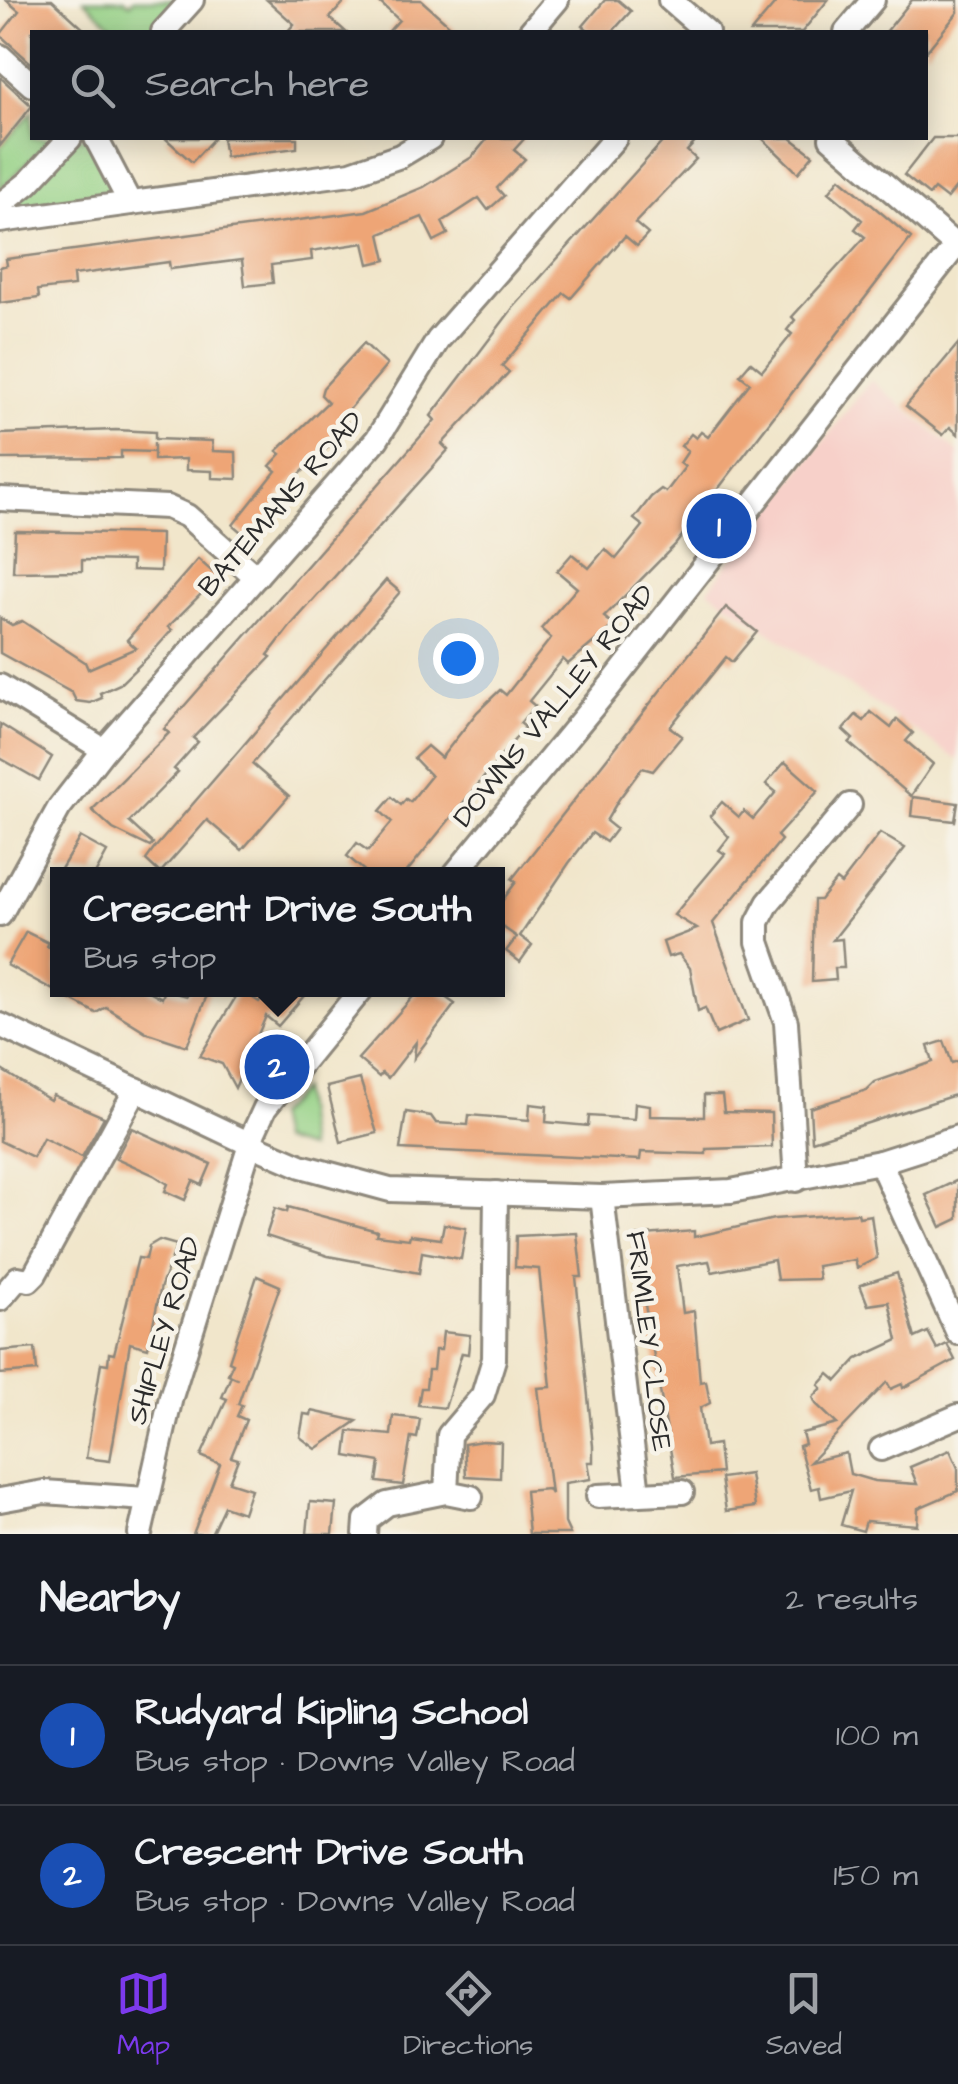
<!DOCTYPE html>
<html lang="en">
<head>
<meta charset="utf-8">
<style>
	body { margin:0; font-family:"Architects Daughter",sans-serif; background:#242831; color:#f1f3f6 }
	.you { position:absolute; left:458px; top:658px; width:35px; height:35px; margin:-25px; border:8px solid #fff; border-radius:50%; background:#1a73e8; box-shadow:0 0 0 15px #1a73e833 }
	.badge { display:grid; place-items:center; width:65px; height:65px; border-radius:50%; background:#7c3aed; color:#fff; font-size:32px; font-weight:700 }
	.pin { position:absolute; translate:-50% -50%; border:5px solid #fff; box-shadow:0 2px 10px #0006 }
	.popup { position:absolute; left:50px; top:867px; width:455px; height:130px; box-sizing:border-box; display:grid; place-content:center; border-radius:0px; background:#171b24; filter:drop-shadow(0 2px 8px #0005); font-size:32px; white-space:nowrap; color:#9ea1a6 }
	.popup b { font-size:38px; color:#f1f3f6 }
	.popup::after { content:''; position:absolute; left:50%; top:100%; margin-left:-20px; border:20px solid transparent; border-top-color:#171b24 }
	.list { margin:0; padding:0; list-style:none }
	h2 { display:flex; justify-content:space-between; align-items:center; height:130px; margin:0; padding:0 40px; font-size:42px }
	h2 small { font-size:32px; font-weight:400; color:#9ea1a6 }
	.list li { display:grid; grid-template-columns:65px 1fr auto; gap:30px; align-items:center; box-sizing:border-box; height:140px; padding:0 40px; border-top:2px solid #363941 }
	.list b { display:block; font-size:38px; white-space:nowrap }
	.list p { margin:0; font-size:32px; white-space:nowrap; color:#9ea1a6 }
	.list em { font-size:32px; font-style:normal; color:#9ea1a6 }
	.icon { flex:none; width:55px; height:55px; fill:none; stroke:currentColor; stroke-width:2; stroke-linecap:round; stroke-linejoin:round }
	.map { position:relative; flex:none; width:958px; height:1534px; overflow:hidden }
	.search { position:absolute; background:#171b24; box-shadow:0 5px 25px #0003; left:30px; right:30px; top:30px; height:110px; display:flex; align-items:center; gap:25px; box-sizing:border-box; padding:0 35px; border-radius:0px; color:#9ea1a6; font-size:38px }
	.sheet { height:410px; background:#171b24 }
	nav { display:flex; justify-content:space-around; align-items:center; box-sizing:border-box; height:140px; border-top:2px solid #363941; background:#171b24; font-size:28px; color:#9ea1a6 }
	nav a { display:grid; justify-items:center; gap:5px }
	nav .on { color:#7c3aed }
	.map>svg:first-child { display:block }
</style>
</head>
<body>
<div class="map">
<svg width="958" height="1534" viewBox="0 0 958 1534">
	<rect width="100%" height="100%" fill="#f7f3e8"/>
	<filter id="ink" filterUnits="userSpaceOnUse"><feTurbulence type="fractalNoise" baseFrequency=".01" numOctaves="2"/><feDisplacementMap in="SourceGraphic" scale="20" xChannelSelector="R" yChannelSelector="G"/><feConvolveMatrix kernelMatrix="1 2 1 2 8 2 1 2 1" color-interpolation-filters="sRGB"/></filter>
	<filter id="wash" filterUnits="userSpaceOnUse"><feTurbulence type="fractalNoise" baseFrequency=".0048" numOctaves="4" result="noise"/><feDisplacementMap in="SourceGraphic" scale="40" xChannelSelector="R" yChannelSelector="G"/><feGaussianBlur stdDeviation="2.25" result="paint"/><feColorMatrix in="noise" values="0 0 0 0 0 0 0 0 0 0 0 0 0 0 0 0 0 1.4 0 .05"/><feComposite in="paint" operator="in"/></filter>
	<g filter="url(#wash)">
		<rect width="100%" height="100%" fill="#f1e6cb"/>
		<path fill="#f7d0c9" d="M871,380L958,452V760L708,590Z"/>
		<g fill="#95d186" stroke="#607e58" stroke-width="2.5">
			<path d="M84,0H124L130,4L134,0H179L149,32H104L111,25Z"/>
			<path d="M32,112V138H53L0,190V147Z"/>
			<path d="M70,138H96L130,203L0,221Z"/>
			<path d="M301,1090L308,1149L280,1141L275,1116Z"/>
		</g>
		<g id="blocks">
			<g fill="#eea576">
				<path d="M6,0H52L87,32H32V64L0,35L19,11Z"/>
				<path d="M267,0H346L330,18L346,32H287L294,24Z"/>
				<path d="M377,0H421L457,32H388L399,20Z"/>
				<path d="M605,0H618L631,11L612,32H591L583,26Z"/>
				<path d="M778,0H828L802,32H751Z"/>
				<path d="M912,0H958V12L926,52V32H886Z"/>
				<path d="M0,77L32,106L0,146Z"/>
				<path d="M165,138H214L192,162Z"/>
				<path d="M222,138H297V148L225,157Z"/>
				<path d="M488,138H525L514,150L525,159L497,188L504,196L488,210L479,198L442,222L448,234L434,241L422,217L380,234L386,260L369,264L364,243L311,251L312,260L271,265L273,283L245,286L242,260L170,269L169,262L73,275L74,286L38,290L39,298L0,303V267L7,265L6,259L366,211L424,187L472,157Z"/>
				<path d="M666,138H699L687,151L696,159L635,223L648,234L637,246L625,236L571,298L564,293L502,366L509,372L442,444L448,450L292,624L268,655L271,657L193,738L198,742L174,769L178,772L129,822L153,844L150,847L113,829L92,810L169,733L164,729L435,420L431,416L513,308Z"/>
				<path d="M762,138H791L813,155L798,173Z"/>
				<path d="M933,138H958V185L947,199L934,189L929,195L904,175Z"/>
				<path d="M840,178L911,238L675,545L604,617L614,625L568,664L563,659L529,701L535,706L520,723L525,727L405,874H368L347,856L357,843L368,851L392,822L380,811L392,797L401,805L406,799L410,802L431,776L414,758L427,746L441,758L477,712L500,690L506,695L551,638L541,629L577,588L557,571L572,554L589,568L605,549L616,559L643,526L634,519L651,497L661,489L666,492L685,467L680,463L688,451L681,446L691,434L696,438L701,432L708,437L750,383L740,375L751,362L762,371L792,334L787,330L795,320L792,317L865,237L855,229L862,220L829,192Z"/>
				<path d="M364,343L387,365L342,418L349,424L345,431L301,473L278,498L283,503L247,537L233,525L276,471L270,466L281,454L277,451L328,402L321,395L323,388Z"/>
				<path d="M958,344V434L950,427L943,435L906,406Z"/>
				<path d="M116,430L155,432V439L212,441L213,451L236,452L237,479L212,478V471L186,470V459L154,460V443V452L121,451V458L0,459V434Z"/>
				<path d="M15,531L161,534L160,571L132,570V561L82,560V571L13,572Z"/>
				<path d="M198,559L218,577L168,627L172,630L148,657L120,684L100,693L102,698L90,703L76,701L72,693L0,653V618L12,625L22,621L85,662L88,669L136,648L127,640Z"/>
				<path d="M386,580L400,592L252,764L289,796L242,850L207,820L160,873L146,860L154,849Z"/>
				<path d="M726,607L757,632L732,662L726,657L670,727L682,736L653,771L642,768L619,799L606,821L616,829L606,842L592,833L569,863L520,936L532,945L520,962L506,951L517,937L497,923V908L516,882L512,879Z"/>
				<path d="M871,712L891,728L897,719L913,733L906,741L933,764L911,796L849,743L853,739L843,730L856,715L864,721Z"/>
				<path d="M0,724L52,757L39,780L0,758Z"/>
				<path d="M785,762L818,791L777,836L781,840L713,923L748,1020L716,1034L705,1008L698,1011L690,968L679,954L668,957L663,942L697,929L674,915L725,854L719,850L729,837L710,816L722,802L739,817L744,811L753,819L776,792L766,784Z"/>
				<path d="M913,797L958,803L955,821L911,816Z"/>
				<path d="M880,833L905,848L833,940L842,939L844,968H835L836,980L812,982L814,900H820L836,880L841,884Z"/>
				<path d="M80,837L107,852L95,874H58Z"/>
				<path d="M26,932L49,943L47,946L57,952V990H147L162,998L165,990L187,996L189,990H209L187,1046L148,1033L106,1007L96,1013L7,965Z"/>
				<path d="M240,990L259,1002L268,992L275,998L282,990H309L278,1026L266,1016L235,1088L222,1064L200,1056Z"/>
				<path d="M419,990H435L455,1004L414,1058L416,1042L388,1078L382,1073L379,1077L358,1059Z"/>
				<path d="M944,1041L952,1063L958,1061V1094L812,1141L810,1108L867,1090L875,1082L933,1062L928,1046Z"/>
				<path d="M0,1069L50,1100L53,1095L104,1117L82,1157L43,1138L33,1157L0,1141Z"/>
				<path d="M360,1079L377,1133L341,1142L327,1087Z"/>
				<path d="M704,1095H722L724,1112L771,1113L772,1147L706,1149V1154L641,1152L640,1160L400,1149L406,1112L431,1116L436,1123L468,1125L469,1115L529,1120L530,1104L547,1106L546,1122L588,1126L589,1116L634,1119L635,1103L650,1105V1116L704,1117Z"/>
				<path d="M132,1128L211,1164L202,1185L193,1181L185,1200L165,1191L168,1184L154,1175L116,1158Z"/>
				<path d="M958,1180V1219L941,1227L926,1195Z"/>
				<path d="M288,1207L377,1231L376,1235L409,1239L410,1235L441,1239L444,1224L466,1228L461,1259L422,1252L419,1273L328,1256L266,1236L275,1208L287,1212Z"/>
				<path d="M858,1213L859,1217L871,1215L877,1258L857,1268L855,1260L817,1266L819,1279L777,1280L774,1260L712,1272L709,1261L677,1266L683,1313L694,1311L700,1382L706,1381L710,1403L700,1408L705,1446L718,1444L721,1473L675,1477L633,1236L694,1231V1237L774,1219Z"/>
				<path d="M577,1233L582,1277H576L593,1446V1462H588L591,1479L565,1483V1523L570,1534H529L525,1491L548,1489L551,1494L538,1388L551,1387L539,1269L515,1267L516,1236Z"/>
				<path d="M159,1240L177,1245L161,1286L148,1348L130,1343L110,1461L86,1458L101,1363L108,1364L109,1353L114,1354L138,1258L146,1259L149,1246Z"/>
				<path d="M897,1273L915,1338L928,1332L937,1349L947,1344L955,1360L903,1388L902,1384L891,1389L887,1382L810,1462L846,1453L850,1474L874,1481L917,1484L910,1467L950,1450L958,1468V1491L918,1508L917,1525L866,1521L863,1531L841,1525L851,1491L821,1498L819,1487L811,1489L799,1446L805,1444L802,1433L837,1424L816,1404L813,1397L822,1388L819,1385L829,1374L837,1381L857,1359L898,1340L889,1302L868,1305L860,1285Z"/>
				<path d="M257,1276L280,1286L238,1404L242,1405L237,1416L246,1420L231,1457L238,1459L229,1482L251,1489L243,1513L224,1506L211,1534H193L220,1464L201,1456L227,1399L222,1397L231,1376L238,1379L228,1374L233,1363L229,1361Z"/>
				<path d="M443,1332L470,1335L468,1354L462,1353L445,1408L418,1405L421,1388H426L428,1370H433L435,1350H441Z"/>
				<path d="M35,1348L37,1371L0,1374V1351Z"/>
				<path d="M312,1411L357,1421L316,1449L300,1437L304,1414L311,1415Z"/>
				<path d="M393,1416L420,1419L417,1438L411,1437L403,1485L377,1482L380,1462L346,1456L349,1431L391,1435Z"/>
				<path d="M482,1441L501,1442L500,1478L466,1476L464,1444Z"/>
				<path d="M750,1474L755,1507L726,1511L721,1478Z"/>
				<path d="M310,1502L336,1504L333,1534H307Z"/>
			</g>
		</g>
	</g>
	<g filter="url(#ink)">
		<use href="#blocks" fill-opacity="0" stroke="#8e887b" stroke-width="2.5"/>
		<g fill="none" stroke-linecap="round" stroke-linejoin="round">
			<g stroke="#8e887b" stroke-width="28">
				<g id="minor">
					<path d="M670,0L707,32"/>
					<path d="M163,32L192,0"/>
					<path d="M530,32L557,0"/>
					<path d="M846,32L873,0"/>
					<path d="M0,56L32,85"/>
					<path d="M96,138L130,203"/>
					<path d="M831,138L956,246"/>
					<path d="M0,205L28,183L70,138"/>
					<path d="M0,221L351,173L400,156L430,138"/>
					<path d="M0,499L167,507L187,516L256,577"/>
					<path d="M0,686L104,750"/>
					<path d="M455,874L610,686L958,243"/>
					<path d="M0,915L59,808L104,750L377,439L438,340L615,138"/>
					<path d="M0,1025L250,1144L301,1166L390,1190L602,1197L731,1191L880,1162L958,1137"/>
					<path d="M880,1162L958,1333"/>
					<path d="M796,1180L786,1022L758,942V922L768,903L850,805"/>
					<path d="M602,1197L638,1493"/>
					<path d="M0,1299L18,1278L29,1280L35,1274L136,1089"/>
					<path d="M881,1449L958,1416"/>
					<path d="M598,1496L682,1492"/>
					<path d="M471,1497L446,1492L449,1435L483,1395L494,1359L496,1193"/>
					<path d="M0,1500L44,1492L146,1499"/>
					<path d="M140,1534L171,1397L254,1132L265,1108L361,990"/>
					<path d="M365,1534L366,1520L387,1504L446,1492"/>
				</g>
			</g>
			<use href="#minor" stroke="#fff" stroke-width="22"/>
		</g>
	</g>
	<g text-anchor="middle" stroke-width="9" stroke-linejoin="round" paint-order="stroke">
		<g font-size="28" fill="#2b2b2b" stroke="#f7f3e8">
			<text transform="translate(280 503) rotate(-49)" y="10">BATEMANS ROAD</text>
			<text transform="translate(553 705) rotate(-51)" y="10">DOWNS VALLEY ROAD</text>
			<text transform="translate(163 1330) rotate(-73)" y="10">SHIPLEY ROAD</text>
			<text transform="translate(650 1341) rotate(83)" y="10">FRIMLEY CLOSE</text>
		</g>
	</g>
</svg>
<div class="you"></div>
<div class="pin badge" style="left:719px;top:526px;background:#1a4fb4">1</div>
<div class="pin badge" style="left:277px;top:1067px;background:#1a4fb4">2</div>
<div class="popup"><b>Crescent Drive South</b>Bus stop</div>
<div class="search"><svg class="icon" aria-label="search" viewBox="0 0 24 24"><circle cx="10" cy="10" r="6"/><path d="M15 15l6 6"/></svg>Search here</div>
</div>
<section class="sheet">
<h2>Nearby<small>2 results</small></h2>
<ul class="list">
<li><span class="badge" style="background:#1a4fb4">1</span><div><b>Rudyard Kipling School</b><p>Bus stop · Downs Valley Road</p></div><em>100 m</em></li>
<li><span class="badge" style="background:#1a4fb4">2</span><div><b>Crescent Drive South</b><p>Bus stop · Downs Valley Road</p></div><em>150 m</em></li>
</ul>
</section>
<nav>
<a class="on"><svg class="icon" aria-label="map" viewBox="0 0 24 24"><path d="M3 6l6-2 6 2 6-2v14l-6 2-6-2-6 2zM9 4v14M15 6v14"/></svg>Map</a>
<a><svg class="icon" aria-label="directions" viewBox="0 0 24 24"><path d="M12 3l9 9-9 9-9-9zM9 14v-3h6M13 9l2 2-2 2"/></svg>Directions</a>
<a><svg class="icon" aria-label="saved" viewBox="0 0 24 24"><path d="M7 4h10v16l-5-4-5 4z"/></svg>Saved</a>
</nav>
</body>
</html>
